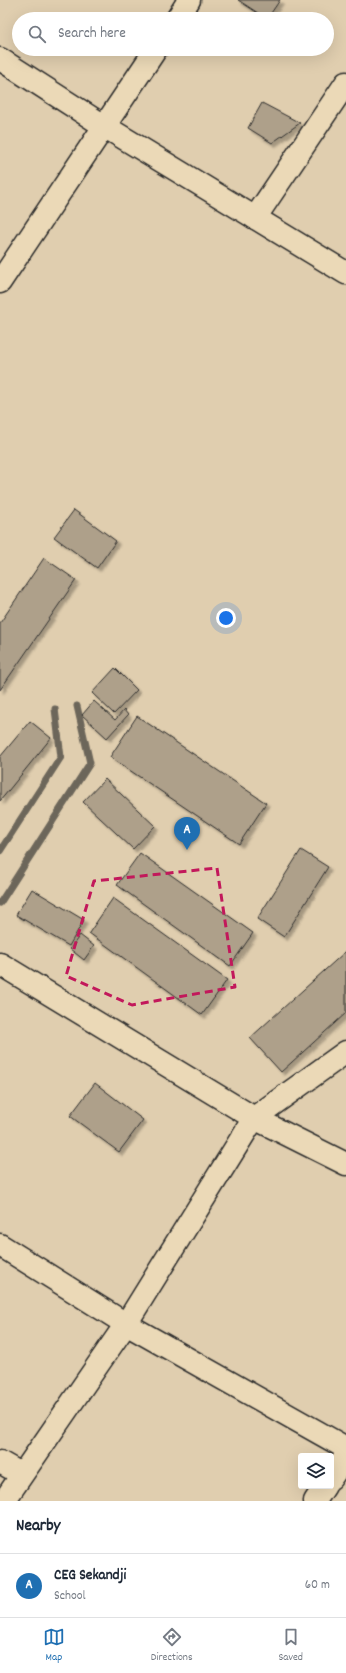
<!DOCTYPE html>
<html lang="en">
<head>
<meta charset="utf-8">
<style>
	body { margin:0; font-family:Dekko,sans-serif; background:#f2f2f3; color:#1f2937 }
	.controls { position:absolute; right:12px; bottom:12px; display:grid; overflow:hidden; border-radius:4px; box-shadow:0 4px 16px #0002 }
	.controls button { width:36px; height:36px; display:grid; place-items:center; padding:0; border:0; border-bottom:1px solid #e0e1e3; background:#fff; color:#1f2937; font:20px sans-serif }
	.you { position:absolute; left:226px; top:618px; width:14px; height:14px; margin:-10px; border:3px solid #fff; border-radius:50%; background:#1a73e8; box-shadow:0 0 0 6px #1a73e833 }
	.badge { display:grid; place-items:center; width:26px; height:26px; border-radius:50%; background:#1f6fb2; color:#fff; font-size:13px; font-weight:700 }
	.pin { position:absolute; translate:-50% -33px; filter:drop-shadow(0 1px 2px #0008) }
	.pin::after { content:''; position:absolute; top:21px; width:14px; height:12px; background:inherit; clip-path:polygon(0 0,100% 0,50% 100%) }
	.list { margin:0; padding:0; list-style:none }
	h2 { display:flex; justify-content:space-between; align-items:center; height:52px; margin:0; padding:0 16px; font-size:17px }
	h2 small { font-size:13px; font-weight:400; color:#747a83 }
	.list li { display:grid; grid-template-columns:26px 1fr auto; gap:12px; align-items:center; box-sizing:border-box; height:64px; padding:0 16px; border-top:1px solid #e0e1e3 }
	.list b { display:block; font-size:15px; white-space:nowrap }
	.list p { margin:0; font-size:13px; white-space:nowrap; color:#747a83 }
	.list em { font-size:13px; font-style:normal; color:#747a83 }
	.icon { flex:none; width:22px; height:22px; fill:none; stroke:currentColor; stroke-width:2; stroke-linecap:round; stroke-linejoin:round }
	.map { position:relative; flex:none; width:346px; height:1501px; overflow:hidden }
	.search { position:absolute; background:#fff; box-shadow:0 4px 16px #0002; left:12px; right:12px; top:12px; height:44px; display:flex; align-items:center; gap:10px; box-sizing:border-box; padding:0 14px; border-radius:22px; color:#747a83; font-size:15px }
	.sheet { height:116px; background:#fff }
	nav { display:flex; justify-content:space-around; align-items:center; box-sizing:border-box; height:56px; border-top:1px solid #e0e1e3; background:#fff; font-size:11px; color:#747a83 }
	nav a { display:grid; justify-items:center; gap:2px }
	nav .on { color:#1f6fb2 }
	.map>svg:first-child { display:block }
</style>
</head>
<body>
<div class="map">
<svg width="346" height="1501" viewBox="0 0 346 1501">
	<defs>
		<filter id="shadow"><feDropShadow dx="3.5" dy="3.5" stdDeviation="1" flood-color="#0004"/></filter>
	</defs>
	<rect width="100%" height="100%" fill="#e0ceaf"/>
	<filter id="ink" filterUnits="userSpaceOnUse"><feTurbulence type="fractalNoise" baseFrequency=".025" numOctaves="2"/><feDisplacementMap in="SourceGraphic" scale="8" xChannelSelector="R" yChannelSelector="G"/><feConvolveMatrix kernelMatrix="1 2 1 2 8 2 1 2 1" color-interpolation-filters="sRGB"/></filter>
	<g filter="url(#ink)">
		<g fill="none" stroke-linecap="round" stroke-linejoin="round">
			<g stroke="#6c665a" stroke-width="7">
				<path d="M0,851L61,757L55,709"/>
				<path d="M0,903L90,763L77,706"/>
			</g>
		</g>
		<g fill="#aea08a" stroke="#2b2b2b" filter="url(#shadow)">
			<path d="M238,0H280L267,19Z"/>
			<path d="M262,103L300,123L272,143L248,128Z"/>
			<path d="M74,510L116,541L97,568L54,537Z"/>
			<path d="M44,558L76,580L0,690V623Z"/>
			<path d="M115,668L137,690L114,714L92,693Z"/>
			<path d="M94,701L115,720L124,710L128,715L107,738L82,715Z"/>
			<path d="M137,716L266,803L239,844L110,757Z"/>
			<path d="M30,721L51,738L0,801V757Z"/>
			<path d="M105,779L155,826L133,849L83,802Z"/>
			<path d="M301,850L328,867L284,937L257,919Z"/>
			<path d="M140,853L253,933L230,966L117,885Z"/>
			<path d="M32,889L84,920L69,946L16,915Z"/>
			<path d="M113,898L227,980L202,1015L89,933Z"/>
			<path d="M80,935L94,946L84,960L70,949Z"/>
			<path d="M346,951V1013L281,1072L250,1038Z"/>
			<path d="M95,1083L143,1120L119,1152L70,1116Z"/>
		</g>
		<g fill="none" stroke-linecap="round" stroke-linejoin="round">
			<g stroke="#2b2b2b" stroke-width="25">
				<g id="street">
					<path d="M177,19L189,0"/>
					<path d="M0,59L104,126L346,273"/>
					<path d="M255,218L346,83"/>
					<path d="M0,282L156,49"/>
					<path d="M0,964L254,1118L346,1164"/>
					<path d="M0,1245L126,1324L346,1448"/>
					<path d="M0,1462L21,1474"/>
					<path d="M331,1478L346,1456"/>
					<path d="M4,1501L126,1324L254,1118L346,1052"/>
					<path d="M315,1501L325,1486"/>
				</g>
			</g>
			<use href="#street" stroke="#ebd9b7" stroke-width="22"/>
		</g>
	</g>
	<path fill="none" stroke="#c2185b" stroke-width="3" stroke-dasharray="8 5" stroke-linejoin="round" d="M217,868L235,987L132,1005L66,976L94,881Z"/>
</svg>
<div class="controls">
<button><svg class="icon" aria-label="layers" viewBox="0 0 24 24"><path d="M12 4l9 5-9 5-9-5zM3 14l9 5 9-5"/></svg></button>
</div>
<div class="you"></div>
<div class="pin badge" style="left:187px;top:850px">A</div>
<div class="search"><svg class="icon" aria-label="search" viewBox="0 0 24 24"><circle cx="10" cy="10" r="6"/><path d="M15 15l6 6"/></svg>Search here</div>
</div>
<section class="sheet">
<h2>Nearby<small></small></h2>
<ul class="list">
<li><span class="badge">A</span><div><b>CEG Sekandji</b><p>School</p></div><em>60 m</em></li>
</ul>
</section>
<nav>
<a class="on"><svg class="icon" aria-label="map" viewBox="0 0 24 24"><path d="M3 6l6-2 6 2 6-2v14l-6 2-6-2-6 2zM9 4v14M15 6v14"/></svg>Map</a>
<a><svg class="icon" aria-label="directions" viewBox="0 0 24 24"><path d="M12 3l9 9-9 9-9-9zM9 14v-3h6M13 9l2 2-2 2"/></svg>Directions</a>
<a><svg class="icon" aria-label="saved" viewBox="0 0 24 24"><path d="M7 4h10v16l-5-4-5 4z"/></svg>Saved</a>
</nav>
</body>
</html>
